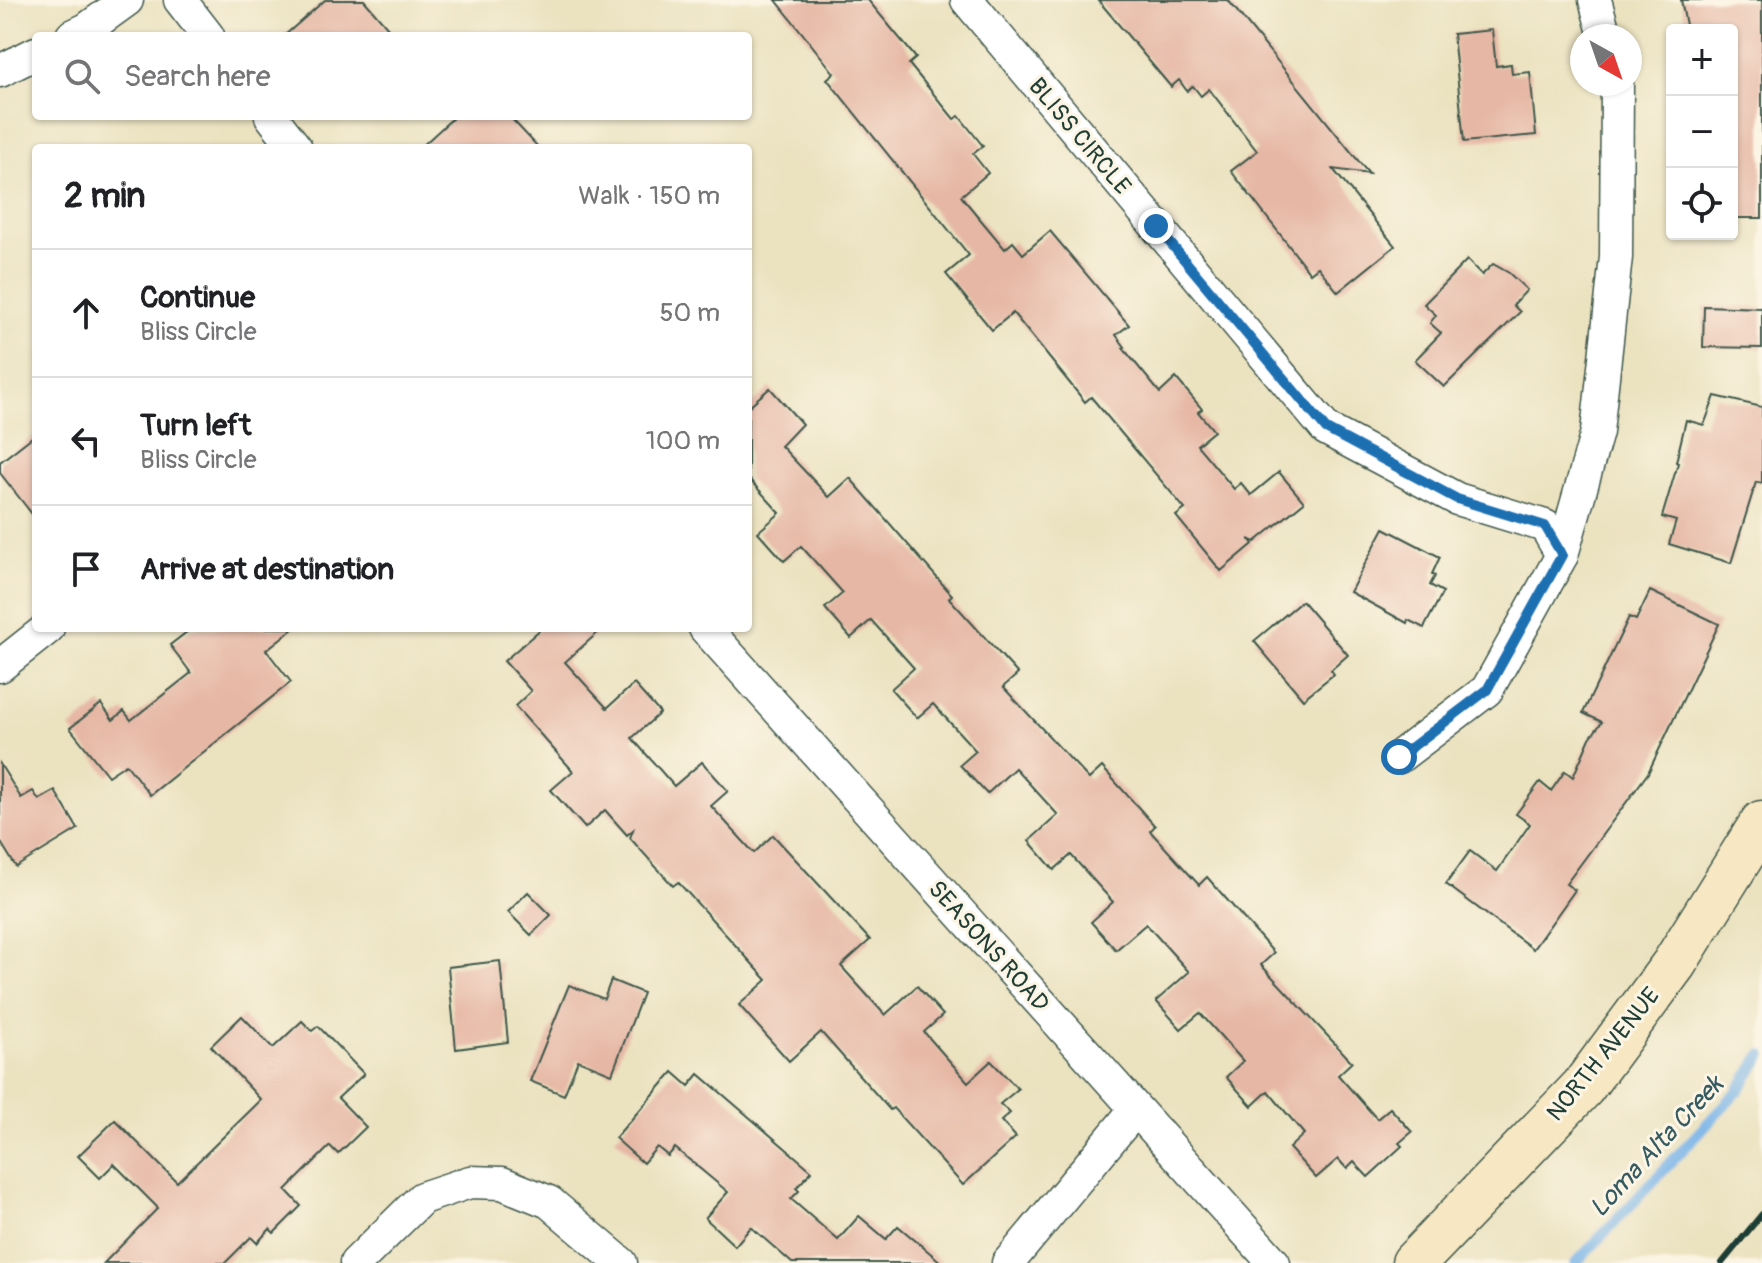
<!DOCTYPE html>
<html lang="en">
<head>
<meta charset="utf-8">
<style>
	body { margin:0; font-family:Pangolin,sans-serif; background:#f6f6f6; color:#202124 }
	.controls { position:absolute; right:24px; top:24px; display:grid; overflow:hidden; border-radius:8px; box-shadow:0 2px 6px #0004 }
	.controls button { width:72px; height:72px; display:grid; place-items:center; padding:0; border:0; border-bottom:2px solid #e0e0e0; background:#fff; color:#202124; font:40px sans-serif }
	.compass { position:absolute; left:1570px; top:24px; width:72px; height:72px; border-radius:50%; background:#fff; box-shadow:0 2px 6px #0004; rotate:140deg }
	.stop { position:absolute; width:24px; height:24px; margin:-18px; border:6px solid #1f6fb2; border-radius:50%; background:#fff }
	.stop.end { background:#1f6fb2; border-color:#fff; box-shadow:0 2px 8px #0008 }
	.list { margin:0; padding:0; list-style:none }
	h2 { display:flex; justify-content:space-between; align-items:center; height:104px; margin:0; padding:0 32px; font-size:34px }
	h2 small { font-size:26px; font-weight:400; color:#757577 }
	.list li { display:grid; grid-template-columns:52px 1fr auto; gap:24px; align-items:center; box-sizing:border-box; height:128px; padding:0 32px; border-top:2px solid #e0e0e0 }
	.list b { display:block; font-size:30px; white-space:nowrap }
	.list p { margin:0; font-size:26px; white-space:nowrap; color:#757577 }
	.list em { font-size:26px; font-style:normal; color:#757577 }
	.icon { flex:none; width:44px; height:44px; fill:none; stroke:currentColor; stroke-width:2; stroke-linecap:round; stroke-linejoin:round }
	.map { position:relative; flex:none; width:1762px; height:1263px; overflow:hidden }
	.search { position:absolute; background:#fff; box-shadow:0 2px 6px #0004; left:32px; top:32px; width:720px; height:88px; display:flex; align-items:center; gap:20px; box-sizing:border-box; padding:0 28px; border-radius:8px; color:#757577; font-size:30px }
	.panel { position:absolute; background:#fff; box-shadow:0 2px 6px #0004; left:32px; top:144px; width:720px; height:488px; border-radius:8px }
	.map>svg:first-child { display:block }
</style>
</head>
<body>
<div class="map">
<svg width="1762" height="1263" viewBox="0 0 1762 1263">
	<rect width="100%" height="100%" fill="#fcf5e5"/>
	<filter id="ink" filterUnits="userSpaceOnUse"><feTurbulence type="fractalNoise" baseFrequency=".0125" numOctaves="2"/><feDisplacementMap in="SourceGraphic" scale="16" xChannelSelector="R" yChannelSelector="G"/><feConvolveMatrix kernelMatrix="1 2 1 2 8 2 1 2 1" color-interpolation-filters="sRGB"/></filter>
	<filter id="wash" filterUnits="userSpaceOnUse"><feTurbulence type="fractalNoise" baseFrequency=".006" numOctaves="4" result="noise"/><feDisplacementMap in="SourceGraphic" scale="32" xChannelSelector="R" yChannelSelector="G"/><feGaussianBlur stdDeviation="1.8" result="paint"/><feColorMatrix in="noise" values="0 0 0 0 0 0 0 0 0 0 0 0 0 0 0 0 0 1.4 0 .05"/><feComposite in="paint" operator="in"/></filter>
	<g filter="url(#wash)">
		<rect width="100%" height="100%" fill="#ebe2c0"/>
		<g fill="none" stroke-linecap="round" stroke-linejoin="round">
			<path stroke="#77b3e9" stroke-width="11" d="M1576,1263L1738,1091L1762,1055"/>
		</g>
		<g id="blocks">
			<g fill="#e6b7a5">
				<path d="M325,0H364L395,36H284Z"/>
				<path d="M776,0H868L916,58L909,64L954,119L959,116L983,146L973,154L988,173L961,196L1005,249L1013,242L1023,254L1050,231L1129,325L1116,335L1125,347L1123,348L1160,393L1176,378L1202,409L1198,412L1214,431L1197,445L1234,489L1241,483L1251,495L1279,472L1304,502L1255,542L1249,539L1253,544L1221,571L1176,516L1185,509L1091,397L1085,402L1013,313L992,330L946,274L969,255L827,79L834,73Z"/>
				<path d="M1098,0H1228L1369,174L1333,169L1395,246L1338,292L1318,267L1310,273L1231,171L1257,151L1209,89L1201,96L1193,86L1187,91L1179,80L1171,87Z"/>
				<path d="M1681,0H1762V218H1732V30H1687Z"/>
				<path d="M1492,30L1496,66L1511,64L1512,74L1530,72L1536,135L1464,142L1453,34Z"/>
				<path d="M455,116H509L539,148H420Z"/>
				<path d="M1467,260L1482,275L1493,264L1509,273L1527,290L1513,305L1520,312L1444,387L1415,360L1441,333L1430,323L1436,315L1424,304Z"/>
				<path d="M1704,306L1762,308V348L1703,347Z"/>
				<path d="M770,388L802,424L781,446L829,497L850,478L952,595L949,598L1018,674L1003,687L1089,779L1102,767L1155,826L1150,831L1199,885L1207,877L1274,953L1261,965L1352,1062L1338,1075L1377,1119L1390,1108L1412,1132L1399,1143L1402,1146L1368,1177L1354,1162L1347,1169L1338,1159L1316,1178L1289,1148L1304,1134L1268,1091L1252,1106L1226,1077L1243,1061L1200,1013L1181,1029L1156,1001L1189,972L1146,924L1116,950L1091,922L1113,902L1071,855L1054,870L1029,841L1058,815L1015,768L987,794L960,765L976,751L933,704L917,718L891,689L914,668L871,620L851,638L825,608L843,593L801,546L784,561L758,532L780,513L748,478V407Z"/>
				<path d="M1715,396L1762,407V483L1756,482L1731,563L1669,544L1676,521L1662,517L1678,463L1676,462L1686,420L1704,425Z"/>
				<path d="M36,434V519L0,473V462Z"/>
				<path d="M1384,528L1440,557L1432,574L1435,576L1430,585L1443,592L1424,628L1408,620L1407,623L1350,592Z"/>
				<path d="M1650,591L1719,624L1648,773L1566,884L1575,890L1533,949L1446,884L1470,851L1497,871L1530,824L1516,814L1540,782L1551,791L1565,771L1573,777L1590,738L1602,722L1583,713L1629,617L1636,620Z"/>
				<path d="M1302,601L1348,655L1331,670L1334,674L1303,699L1254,641Z"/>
				<path d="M192,628H294L266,650L291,682L150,795L126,764L108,776L70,728L101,704L113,720L124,711L131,720L191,673L170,645Z"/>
				<path d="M542,628H603L565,662L607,708L634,684L660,713L632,738L674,786L702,762L728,791L711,806L754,853L773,835L870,940L841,966L885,1015L917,986L943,1015L924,1032L968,1082L991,1061L1018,1089L1000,1104L1010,1113L1001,1121L1016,1137L963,1185L893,1108L890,1110L821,1032L789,1061L739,1005L767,980L678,882L673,886L630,838L633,830L627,835L605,810L585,828L551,790L573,771L515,706L531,691L504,661Z"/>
				<path d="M0,764L21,798L33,791L39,800L55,791L78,829L16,867L0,841Z"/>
				<path d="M528,892L551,915L531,935L508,912Z"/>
				<path d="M500,961L508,1042L456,1049L448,967Z"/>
				<path d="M611,980L643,993L612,1074L578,1060L564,1095L530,1081L569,985L604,999Z"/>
				<path d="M242,1016L273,1048L302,1021L312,1031L318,1026L364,1074L338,1098L366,1127L338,1154L330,1146L286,1190L301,1206L274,1233L270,1229L257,1243L251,1237L225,1263H104L158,1208L114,1164L100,1178L78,1156L115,1120L177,1182L261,1100L211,1046Z"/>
				<path d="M673,1072L689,1086L699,1074L812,1171L796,1188L799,1191L791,1199L838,1240L859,1216L886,1239L898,1226L942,1263H792L751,1227L735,1246L705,1218L728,1192L675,1148L668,1156L657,1147L643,1163L615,1138Z"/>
			</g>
		</g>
	</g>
	<g filter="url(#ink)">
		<use href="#blocks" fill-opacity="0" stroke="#3e5649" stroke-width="2"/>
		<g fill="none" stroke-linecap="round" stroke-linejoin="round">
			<g stroke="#3e5649" stroke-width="35">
				<g id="street">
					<path d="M180,0L208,36"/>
					<path d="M967,0L1326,429L1457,499L1545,526L1562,555"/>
					<path d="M1595,0L1605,36"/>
					<path d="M72,36L87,29L127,0"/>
					<path d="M0,71L36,53"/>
					<path d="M271,116L296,148"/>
					<path d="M705,628L1274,1263"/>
					<path d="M0,666L48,628"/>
					<path d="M1399,757L1487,690L1562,555L1597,432L1616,257L1617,84"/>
					<path d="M356,1263L422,1198L470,1182L502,1183L549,1202L621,1263"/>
					<path d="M1008,1263L1135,1110"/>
				</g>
			</g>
			<g stroke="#3e5649" stroke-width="47">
				<path id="secondary" d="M1414,1263L1583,1087L1674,964L1762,823"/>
			</g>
			<use href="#street" stroke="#fff" stroke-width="32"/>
			<use href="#secondary" stroke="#f7e8c3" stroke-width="44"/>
			<path stroke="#1f3d34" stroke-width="6" d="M1722,1263L1762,1214"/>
		</g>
	</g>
	<g fill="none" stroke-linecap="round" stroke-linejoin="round" filter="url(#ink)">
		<path stroke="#1f6fb2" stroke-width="10" d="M1156,226L1326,429L1457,499L1545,526L1562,555L1487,690L1399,757"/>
	</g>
	<g text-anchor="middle" stroke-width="6" stroke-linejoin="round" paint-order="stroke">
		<g font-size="24" fill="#1f3d34" stroke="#fcf5e5">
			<text transform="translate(1080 136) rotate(50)" y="8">BLISS CIRCLE</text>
			<text transform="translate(989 946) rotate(48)" y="8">SEASONS ROAD</text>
			<text transform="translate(1603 1054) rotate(-51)" y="8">NORTH AVENUE</text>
		</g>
		<g font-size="26" font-style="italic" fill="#355a61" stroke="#fcf5e5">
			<text transform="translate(1656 1146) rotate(-47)" y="9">Loma Alta Creek</text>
		</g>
	</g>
</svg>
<div class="controls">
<button>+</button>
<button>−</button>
<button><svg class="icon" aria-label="locate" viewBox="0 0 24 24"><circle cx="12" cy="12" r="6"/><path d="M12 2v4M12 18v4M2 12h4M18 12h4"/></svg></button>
</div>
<svg class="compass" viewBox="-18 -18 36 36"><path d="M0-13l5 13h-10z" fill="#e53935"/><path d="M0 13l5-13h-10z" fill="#757577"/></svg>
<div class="stop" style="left:1399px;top:757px"></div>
<div class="stop end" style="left:1156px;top:226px"></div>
<div class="search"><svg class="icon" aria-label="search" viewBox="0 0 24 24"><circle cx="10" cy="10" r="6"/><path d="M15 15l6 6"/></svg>Search here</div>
<section class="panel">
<h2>2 min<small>Walk · 150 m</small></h2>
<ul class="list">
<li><svg class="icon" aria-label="ahead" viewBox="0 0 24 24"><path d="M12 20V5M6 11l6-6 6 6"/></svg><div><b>Continue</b><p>Bliss Circle</p></div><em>50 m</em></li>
<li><svg class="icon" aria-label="left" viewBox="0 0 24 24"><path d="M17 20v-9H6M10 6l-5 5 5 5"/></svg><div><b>Turn left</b><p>Bliss Circle</p></div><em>100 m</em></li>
<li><svg class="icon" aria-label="arrive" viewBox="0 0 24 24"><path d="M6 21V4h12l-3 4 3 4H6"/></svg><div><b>Arrive at destination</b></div></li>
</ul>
</section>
</div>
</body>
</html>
